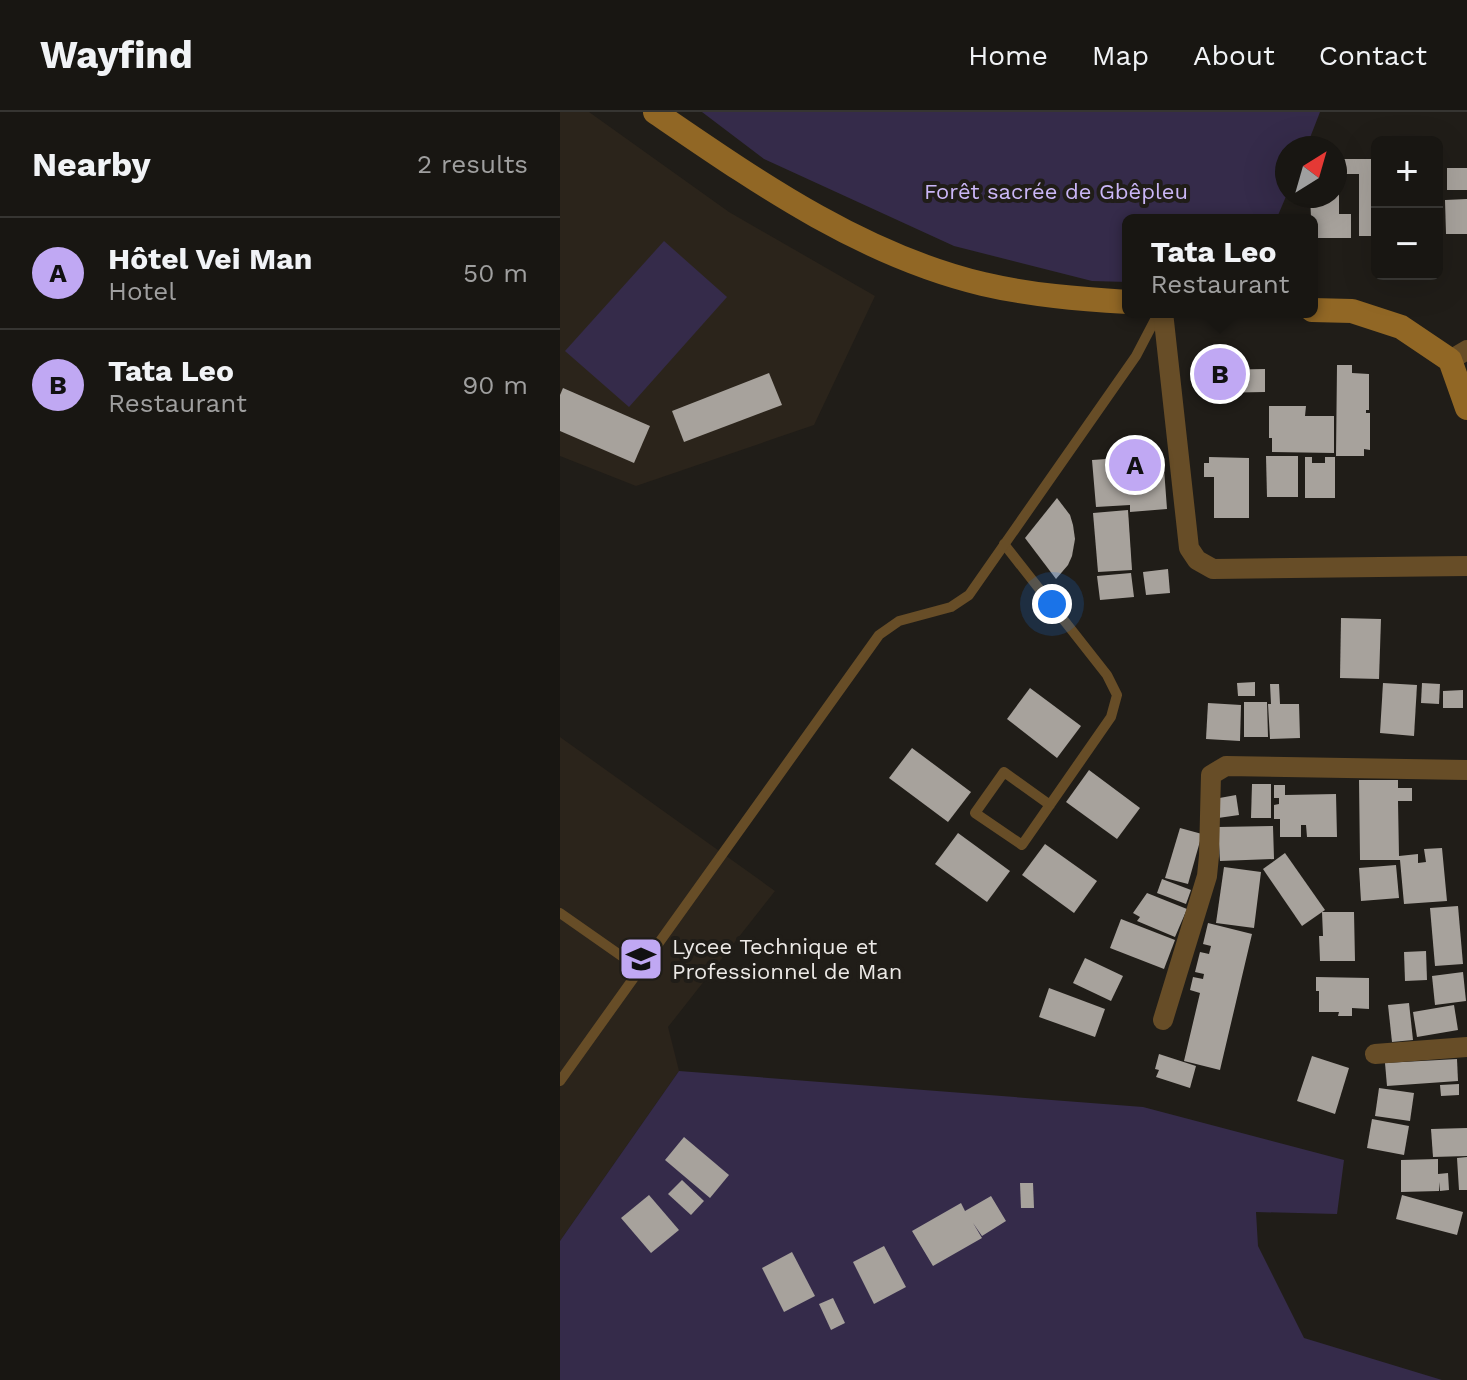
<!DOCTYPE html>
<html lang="en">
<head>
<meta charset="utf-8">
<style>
	body { margin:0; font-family:"Work Sans",sans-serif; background:#252320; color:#f1f3f6 }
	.controls { position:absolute; right:24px; top:24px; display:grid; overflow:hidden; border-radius:12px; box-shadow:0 8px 32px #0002 }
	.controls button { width:72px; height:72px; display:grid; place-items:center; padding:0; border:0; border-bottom:2px solid #363532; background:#181612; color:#f1f3f6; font:40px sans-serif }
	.compass { position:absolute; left:715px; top:24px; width:72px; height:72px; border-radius:50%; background:#181612; box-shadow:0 8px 32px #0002; rotate:37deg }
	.you { position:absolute; left:492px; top:492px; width:28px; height:28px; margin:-20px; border:6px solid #fff; border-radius:50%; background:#1a73e8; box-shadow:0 0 0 12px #1a73e833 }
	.badge { display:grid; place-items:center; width:52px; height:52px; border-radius:50%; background:#c0a8f3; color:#111; font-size:26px; font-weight:700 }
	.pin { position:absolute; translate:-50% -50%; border:4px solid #fff; box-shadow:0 2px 8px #0006 }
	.popup { position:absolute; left:562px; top:102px; width:196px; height:104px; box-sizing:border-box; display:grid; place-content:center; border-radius:12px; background:#181612; filter:drop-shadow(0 2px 6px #0005); font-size:26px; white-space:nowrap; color:#9f9f9f }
	.popup b { font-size:30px; color:#f1f3f6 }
	.popup::after { content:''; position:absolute; left:50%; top:100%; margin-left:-16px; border:16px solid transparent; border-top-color:#181612 }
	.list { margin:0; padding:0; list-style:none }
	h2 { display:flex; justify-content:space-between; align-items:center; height:104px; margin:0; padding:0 32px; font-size:34px }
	h2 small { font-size:26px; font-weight:400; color:#9f9f9f }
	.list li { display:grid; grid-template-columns:52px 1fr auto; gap:24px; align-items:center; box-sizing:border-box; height:112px; padding:0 32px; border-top:2px solid #363532 }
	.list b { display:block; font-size:30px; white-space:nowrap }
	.list p { margin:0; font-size:26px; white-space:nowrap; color:#9f9f9f }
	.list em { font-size:26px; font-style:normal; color:#9f9f9f }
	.map { position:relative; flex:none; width:907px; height:1268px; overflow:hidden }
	header { display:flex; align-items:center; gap:48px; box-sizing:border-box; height:112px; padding:0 40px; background:#181612; border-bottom:2px solid #363532 }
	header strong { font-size:38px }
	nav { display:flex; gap:44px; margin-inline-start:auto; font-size:28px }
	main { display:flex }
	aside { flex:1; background:#181612 }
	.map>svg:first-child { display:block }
</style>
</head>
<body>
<header>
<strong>Wayfind</strong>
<nav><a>Home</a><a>Map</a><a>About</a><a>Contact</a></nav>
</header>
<main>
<aside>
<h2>Nearby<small>2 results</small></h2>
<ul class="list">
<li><span class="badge">A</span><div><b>Hôtel Vei Man</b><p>Hotel</p></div><em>50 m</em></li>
<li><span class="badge">B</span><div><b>Tata Leo</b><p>Restaurant</p></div><em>90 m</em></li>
</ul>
</aside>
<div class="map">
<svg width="907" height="1268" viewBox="0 0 907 1268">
	<rect width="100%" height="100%" fill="#201d18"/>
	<g fill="#2b241b">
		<path d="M0,0H29L169,100L315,184L254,313L76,374L0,344Z"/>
		<path d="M0,625L215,779L108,915L119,959L0,1129Z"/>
	</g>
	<g fill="#352b4a">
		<path d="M142,0H760L746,36H727V82L716,108H568V170L532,169L394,134L204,47Z"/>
		<path d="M104,129L167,185L69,295L5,239Z"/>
		<path d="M119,959L583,995L784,1048L777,1102L696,1100L698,1134L744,1226L882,1268H0V1129Z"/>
	</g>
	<g fill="#a7a29c">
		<path d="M775,47H817V124H799V62H779V102H791V126H752L750,84H775Z"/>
		<rect x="887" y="56" width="20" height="22"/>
		<path d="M907,87V122H886L885,88Z"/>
		<path d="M777,253H792V261L809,262V298H806V301H810V338L804,337V344H776Z"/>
		<path d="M705,257V280L650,281V258Z"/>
		<path d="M209,261L222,293L124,330L112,299Z"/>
		<path d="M3,276L90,314L74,351L0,319V283Z"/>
		<path d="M709,294H746L745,304H774V341L712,340V326H709Z"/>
		<path d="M603,343L607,397L570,400V393L536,395L532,348Z"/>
		<path d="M706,344H738V385H707Z"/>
		<path d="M649,345L689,346V406H654V365H644V351H649Z"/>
		<path d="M745,345H752V351H765V345H775V386H745Z"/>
		<path d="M497,386L510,403L513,413L515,427L512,444L508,453L496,467L465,426Z"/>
		<path d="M568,398L572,458L538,460L533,401Z"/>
		<path d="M608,457L610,481L586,483L583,460Z"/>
		<path d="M571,461L574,485L540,488L537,464Z"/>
		<path d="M781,506L821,507L819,567L780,566Z"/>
		<path d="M695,570V584H678L677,571Z"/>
		<path d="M823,571L857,573L854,624L820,621Z"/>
		<path d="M862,571L880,572L879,592L861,591Z"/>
		<path d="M710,572H719L720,592H739L740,626L710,627L708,592H711Z"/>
		<path d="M470,576L521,614L497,646L447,607Z"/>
		<path d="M903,578V596H883V579Z"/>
		<path d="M684,590H707L708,625H684Z"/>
		<path d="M648,591L681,593L680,629L646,627Z"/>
		<path d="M352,636L411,680L388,710L329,666Z"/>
		<path d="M529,658L580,696L557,727L506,690Z"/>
		<path d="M799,668H838V676H852V689H838L839,744L858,742V751L866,750L864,737L882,736L887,789L844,792L840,748H800Z"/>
		<path d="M692,672H711V706H691Z"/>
		<path d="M714,673H725V683L776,682L777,725H747L746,713H741V725H720V707H714V693L719,692V686H714Z"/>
		<path d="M676,683L679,703L658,706L654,687Z"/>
		<path d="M713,714L714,747L660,749L658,715Z"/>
		<path d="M620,716L642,722L628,772L605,766Z"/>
		<path d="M398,721L450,759L427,790L375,752Z"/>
		<path d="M485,732L537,769L514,801L462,763Z"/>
		<path d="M725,741L765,798L742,814L703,757Z"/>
		<path d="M836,753L839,786L801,789L799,756Z"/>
		<path d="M664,755L701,760L694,816L656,811Z"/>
		<path d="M602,767L631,778L626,792L597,781Z"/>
		<path d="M587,781L627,797L615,825L577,809L580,805L573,801Z"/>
		<path d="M898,794L903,852L875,854L870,796Z"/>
		<path d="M762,800H794L795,849H760L759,824H763Z"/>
		<path d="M561,807L615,828L604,857L550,836Z"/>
		<path d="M648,811L692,822L660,958L624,949L640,881L630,878L633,865L643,867L644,862L635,860L640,840L649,842L651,834L643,832Z"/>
		<path d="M866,839L867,868L845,869L844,840Z"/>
		<path d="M525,846L563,864L551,889L513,871Z"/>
		<path d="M903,860L906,889L875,893L872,864Z"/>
		<path d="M756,865L809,866V897L792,896V904H778L779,900H759V879H756Z"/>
		<path d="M489,876L545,897L535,925L479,905Z"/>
		<path d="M849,891L853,928L832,930L828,893Z"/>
		<path d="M894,893L898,918L857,925L853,900Z"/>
		<path d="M599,942L636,954L630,976L596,965L599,958L595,957Z"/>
		<path d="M752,944L789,956L775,1002L737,989Z"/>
		<path d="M897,947L898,969L827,974L825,951Z"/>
		<path d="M899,972V983L881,984L880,973Z"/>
		<path d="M819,976L854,981L850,1009L815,1004Z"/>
		<path d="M812,1007L849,1014L844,1043L807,1036Z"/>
		<path d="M907,1016V1044L873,1045L871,1017Z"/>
		<path d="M124,1025L169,1063L150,1086L105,1048Z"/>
		<path d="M907,1045V1078H899L897,1046Z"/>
		<path d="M878,1047V1062L888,1061L889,1078L880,1079L879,1070V1079L841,1080V1048Z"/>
		<path d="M122,1068L144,1089L131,1103L108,1082Z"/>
		<path d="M460,1071H473L474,1096H461Z"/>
		<path d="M89,1083L119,1118L91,1141L61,1106Z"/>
		<path d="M842,1083L903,1100L897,1123L836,1107Z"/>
		<path d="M431,1084L446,1109L422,1124L413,1111L422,1126L373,1154L352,1119L401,1091L405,1099Z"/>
		<path d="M324,1134L346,1175L314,1192L293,1150Z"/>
		<path d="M232,1140L255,1184L224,1200L202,1156Z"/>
		<path d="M273,1186L285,1211L271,1218L259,1192Z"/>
	</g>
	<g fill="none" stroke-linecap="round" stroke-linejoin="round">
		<g stroke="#674d27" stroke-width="10">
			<path d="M444,432L547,563L557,583L551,605L462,733L415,701L444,660L490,693"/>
			<path d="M0,801L80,857"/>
			<path d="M0,969L319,523L339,509L391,495L409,483L576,244L599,200"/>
		</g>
		<g stroke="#674d27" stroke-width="20">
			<path d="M603,200L629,436L637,448L653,457L907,454"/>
			<path d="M890,248L907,238"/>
			<path d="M603,908L647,764L649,744L651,663L666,654L907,658"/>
			<path d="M815,942L907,935"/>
		</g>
		<g stroke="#916725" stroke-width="24">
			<path d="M95,0C196,69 301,143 423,172C470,183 519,187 568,190"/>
			<path d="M752,198L792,199L841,215L890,248L907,296"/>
		</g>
	</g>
	<defs>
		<g id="school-square" transform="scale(2.3)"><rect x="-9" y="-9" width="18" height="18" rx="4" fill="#c0a8f3" stroke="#201d18"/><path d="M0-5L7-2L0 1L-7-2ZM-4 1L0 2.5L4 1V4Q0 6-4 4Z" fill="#111"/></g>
	</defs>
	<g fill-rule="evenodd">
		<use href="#school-square" x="81" y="847"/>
	</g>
	<g text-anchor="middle" stroke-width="8" stroke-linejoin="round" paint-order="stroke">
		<g font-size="22" fill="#cbb7f7" stroke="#201d18">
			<text x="496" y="87">Forêt sacrée de Gbêpleu</text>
		</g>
		<g font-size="22" fill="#ece9e6" stroke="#201d18" text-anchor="start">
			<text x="112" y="842">Lycee Technique et<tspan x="112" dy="25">Professionnel de Man</tspan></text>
		</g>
	</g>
</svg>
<div class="controls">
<button>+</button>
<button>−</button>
</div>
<svg class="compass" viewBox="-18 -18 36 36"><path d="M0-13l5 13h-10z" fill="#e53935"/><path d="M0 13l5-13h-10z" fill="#9f9f9f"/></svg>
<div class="you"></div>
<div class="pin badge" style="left:575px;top:353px">A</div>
<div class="pin badge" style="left:660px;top:262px">B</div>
<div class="popup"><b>Tata Leo</b>Restaurant</div>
</div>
</main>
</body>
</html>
